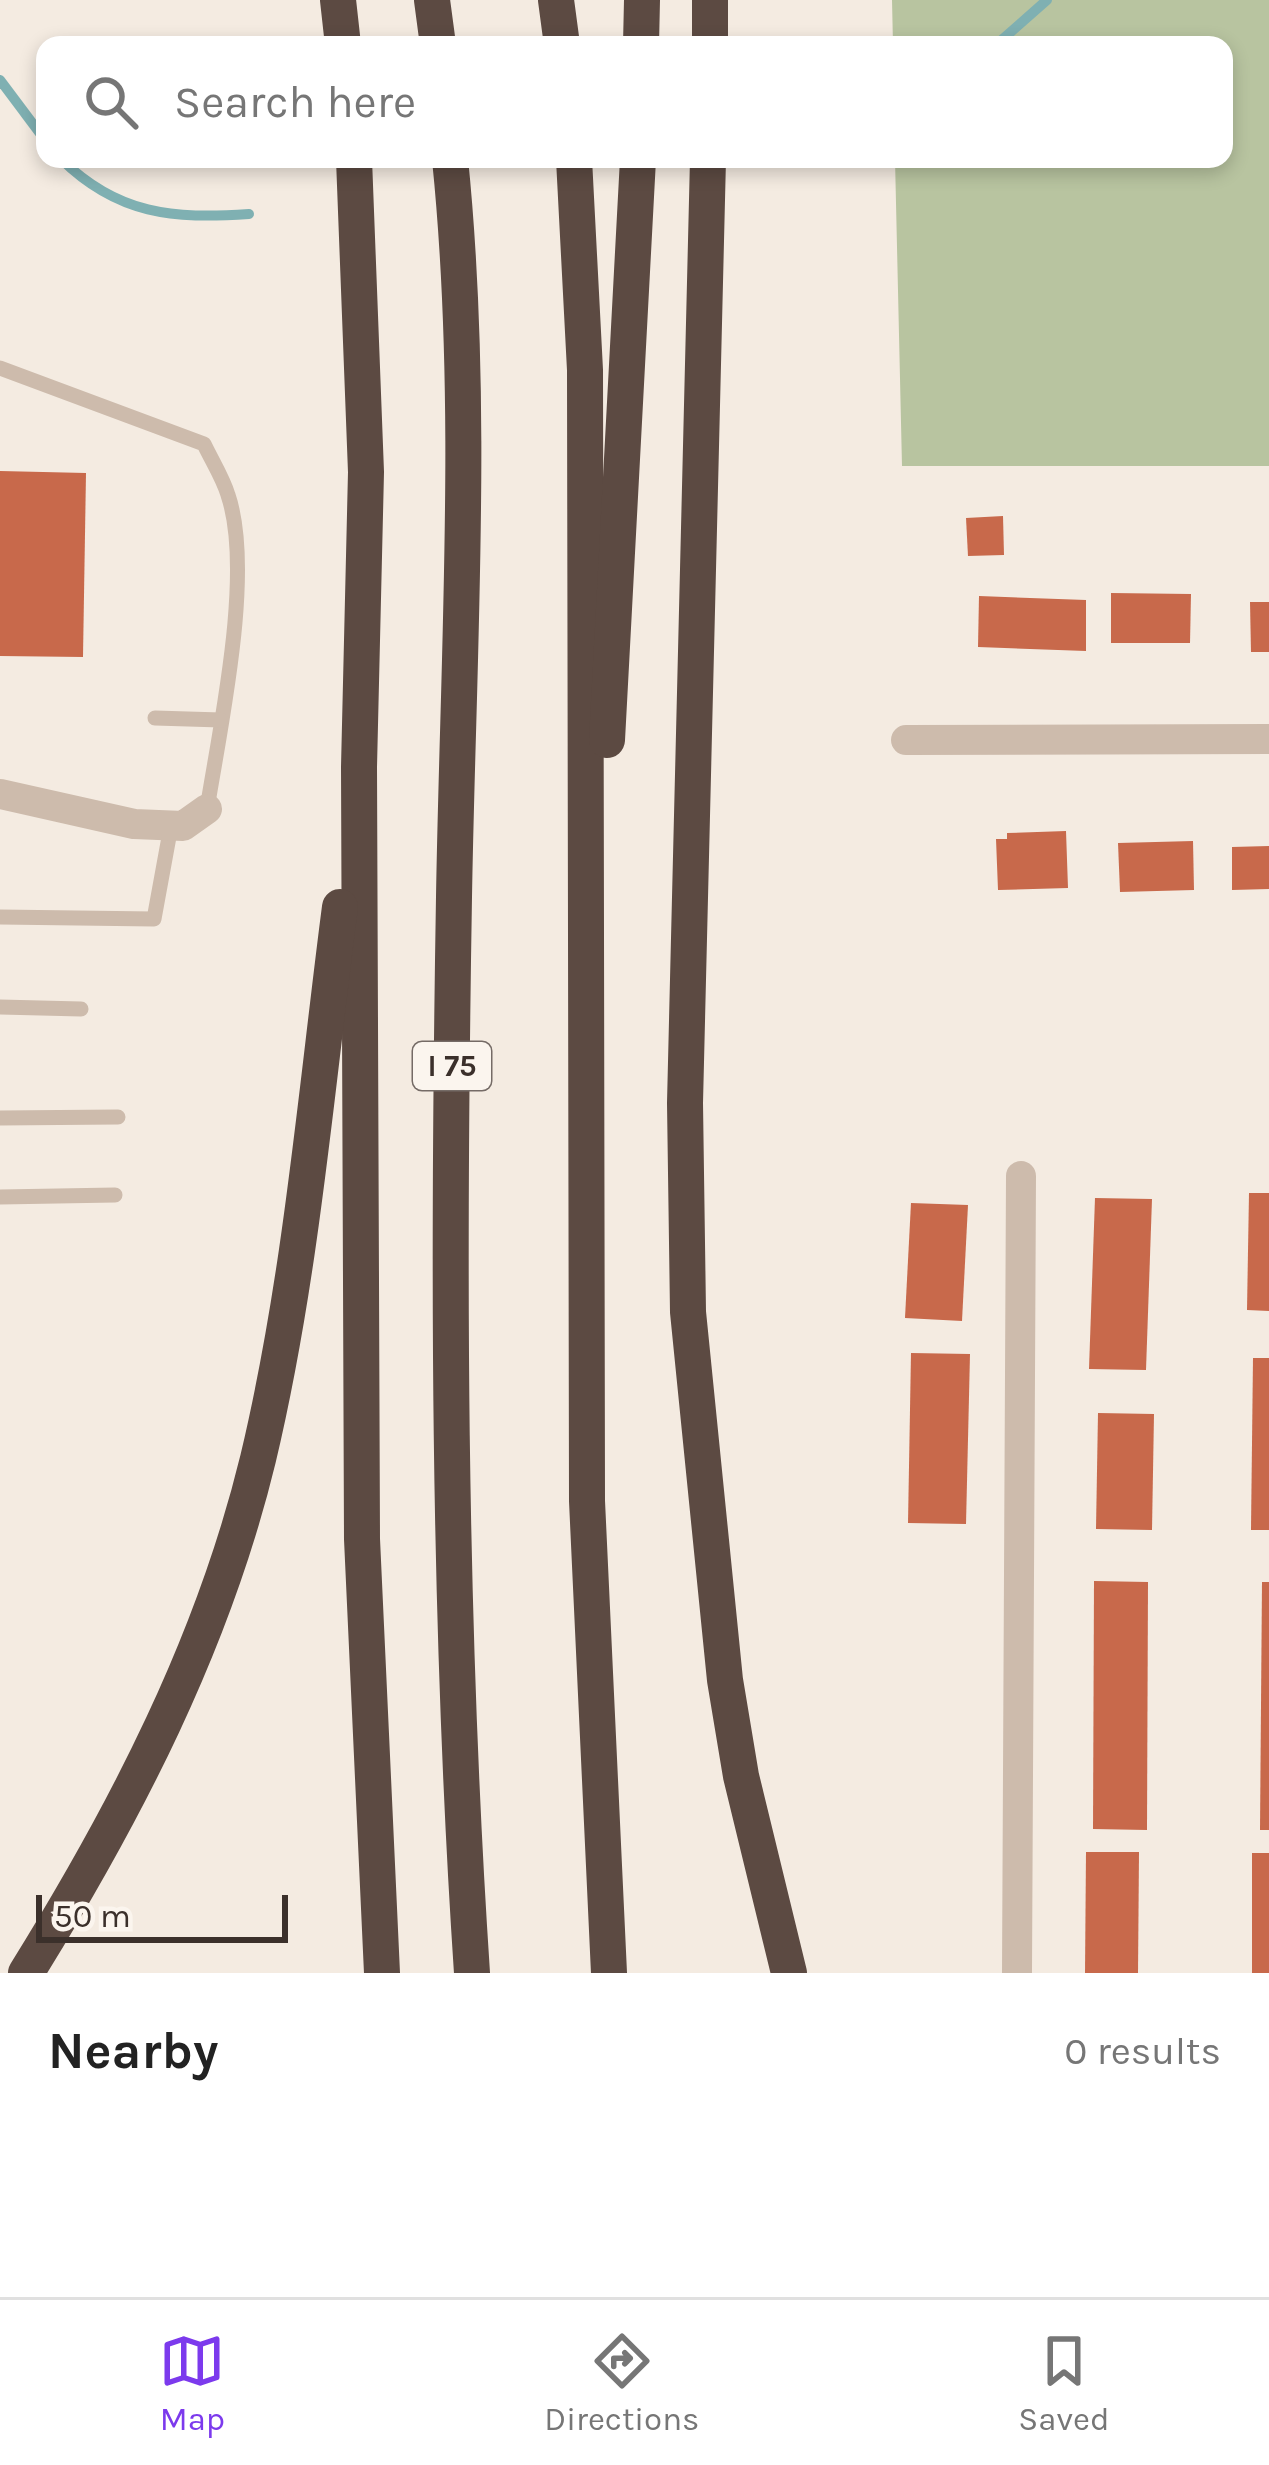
<!DOCTYPE html>
<html lang="en">
<head>
<meta charset="utf-8">
<style>
	body { margin:0; font-family:Karla,sans-serif; background:#f2f2f2; color:#222 }
	.scale { position:absolute; left:36px; bottom:30px; width:252px; box-sizing:border-box; padding-left:12px; border:6px solid #3b302b; border-top:0; font-size:33px; line-height:42px; white-space:nowrap; color:#3b302b; -webkit-text-stroke:9px #fbf5ee; paint-order:stroke }
	.list { margin:0; padding:0; list-style:none }
	h2 { display:flex; justify-content:space-between; align-items:center; height:156px; margin:0; padding:0 48px; font-size:51px }
	h2 small { font-size:39px; font-weight:400; color:#767676 }
	.icon { flex:none; width:66px; height:66px; fill:none; stroke:currentColor; stroke-width:2; stroke-linecap:round; stroke-linejoin:round }
	.map { position:relative; flex:none; width:1269px; height:1973px; overflow:hidden }
	.search { position:absolute; background:#fff; box-shadow:0 6px 18px #0003; left:36px; right:36px; top:36px; height:132px; display:flex; align-items:center; gap:30px; box-sizing:border-box; padding:0 42px; border-radius:24px; color:#767676; font-size:45px }
	.sheet { height:324px; background:#fff }
	nav { display:flex; justify-content:space-around; align-items:center; box-sizing:border-box; height:168px; border-top:3px solid #e0e0e0; background:#fff; font-size:33px; color:#767676 }
	nav a { display:grid; justify-items:center; gap:6px }
	nav .on { color:#7c3aed }
	.map>svg:first-child { display:block }
</style>
</head>
<body>
<div class="map">
<svg width="1269" height="1973" viewBox="0 0 1269 1973">
	<rect width="100%" height="100%" fill="#f4ebe1"/>
	<path fill="#b8c4a0" d="M892,0H1269V466H902L895,159H1224V45H893Z"/>
	<g fill="none" stroke-linecap="round" stroke-linejoin="round">
		<g stroke="#7fb0b2" stroke-width="10">
			<path d="M996,45L1047,0"/>
			<path d="M0,80L45,140"/>
			<path d="M61,159C118,215 173,219 249,214"/>
		</g>
	</g>
	<g fill="#c8694b">
		<path d="M0,471L86,473L83,657L0,656Z"/>
		<path d="M1003,516L1004,555L968,556L966,518Z"/>
		<path d="M1111,593L1191,594L1190,643H1111Z"/>
		<path d="M979,596L1086,600V651L978,647Z"/>
		<path d="M1250,602H1269V652H1251Z"/>
		<path d="M1066,831L1068,888L998,890L996,839H1007V833Z"/>
		<path d="M1193,841L1194,890L1120,892L1118,843Z"/>
		<path d="M1269,846V889L1232,890V847Z"/>
		<path d="M1249,1193H1269V1311L1247,1310Z"/>
		<path d="M1095,1198L1152,1199L1146,1370L1089,1369Z"/>
		<path d="M911,1203L968,1205L962,1321L905,1318Z"/>
		<path d="M911,1353L970,1354L966,1524L908,1523Z"/>
		<path d="M1253,1358H1269V1530H1251Z"/>
		<path d="M1098,1413L1154,1414L1152,1530L1096,1529Z"/>
		<path d="M1094,1581L1148,1582L1147,1830L1093,1829Z"/>
		<path d="M1262,1582H1269V1830H1260Z"/>
		<path d="M1086,1852H1139L1138,1973H1085Z"/>
		<rect x="1252" y="1853" width="17" height="120"/>
	</g>
	<g fill="none" stroke-linecap="round" stroke-linejoin="round">
		<g stroke="#cdbbac" stroke-width="15">
			<path d="M0,368L204,444C212,461 223,478 228,495C254,572 220,727 207,809"/>
			<path d="M155,718L221,720"/>
			<path d="M0,917L154,919L171,826"/>
			<path d="M0,1007L81,1009"/>
			<path d="M0,1118L118,1117"/>
			<path d="M0,1197L115,1195"/>
		</g>
		<g stroke="#cdbbac" stroke-width="30">
			<path d="M906,740L1269,739"/>
			<path d="M0,794L134,824L183,826L207,809"/>
			<path d="M1017,1973L1021,1176"/>
		</g>
		<g stroke="#5c4a42" stroke-width="36">
			<path d="M338,0L343,45"/>
			<path d="M432,0L438,45"/>
			<path d="M556,0L562,45"/>
			<path d="M641,45L642,0"/>
			<path d="M710,45V0"/>
			<path d="M354,159L366,472L359,767L362,1539L382,1973"/>
			<path d="M450,159C475,403 458,653 454,897C448,1256 448,1615 472,1973"/>
			<path d="M574,159L585,370L587,1501L609,1973"/>
			<path d="M708,159L685,1103L688,1312L725,1680L741,1776L789,1973"/>
			<path d="M607,740L638,159"/>
			<path d="M26,1973C126,1812 213,1644 258,1459C301,1279 316,1091 340,907"/>
		</g>
	</g>
	<g text-anchor="middle" stroke-width="9" stroke-linejoin="round" paint-order="stroke">
		<rect fill="#fbf5ee" stroke="#756b66" stroke-width="3" x="413" y="1042" width="78" height="48" rx="9"/>
		<g font-size="30" font-weight="bold" fill="#3b302b">
			<text x="452" y="1076">I 75</text>
		</g>
	</g>
</svg>
<div class="scale">50 m</div>
<div class="search"><svg class="icon" aria-label="search" viewBox="0 0 24 24"><circle cx="10" cy="10" r="6"/><path d="M15 15l6 6"/></svg>Search here</div>
</div>
<section class="sheet">
<h2>Nearby<small>0 results</small></h2>
<ul class="list">
</ul>
</section>
<nav>
<a class="on"><svg class="icon" aria-label="map" viewBox="0 0 24 24"><path d="M3 6l6-2 6 2 6-2v14l-6 2-6-2-6 2zM9 4v14M15 6v14"/></svg>Map</a>
<a><svg class="icon" aria-label="directions" viewBox="0 0 24 24"><path d="M12 3l9 9-9 9-9-9zM9 14v-3h6M13 9l2 2-2 2"/></svg>Directions</a>
<a><svg class="icon" aria-label="saved" viewBox="0 0 24 24"><path d="M7 4h10v16l-5-4-5 4z"/></svg>Saved</a>
</nav>
</body>
</html>
